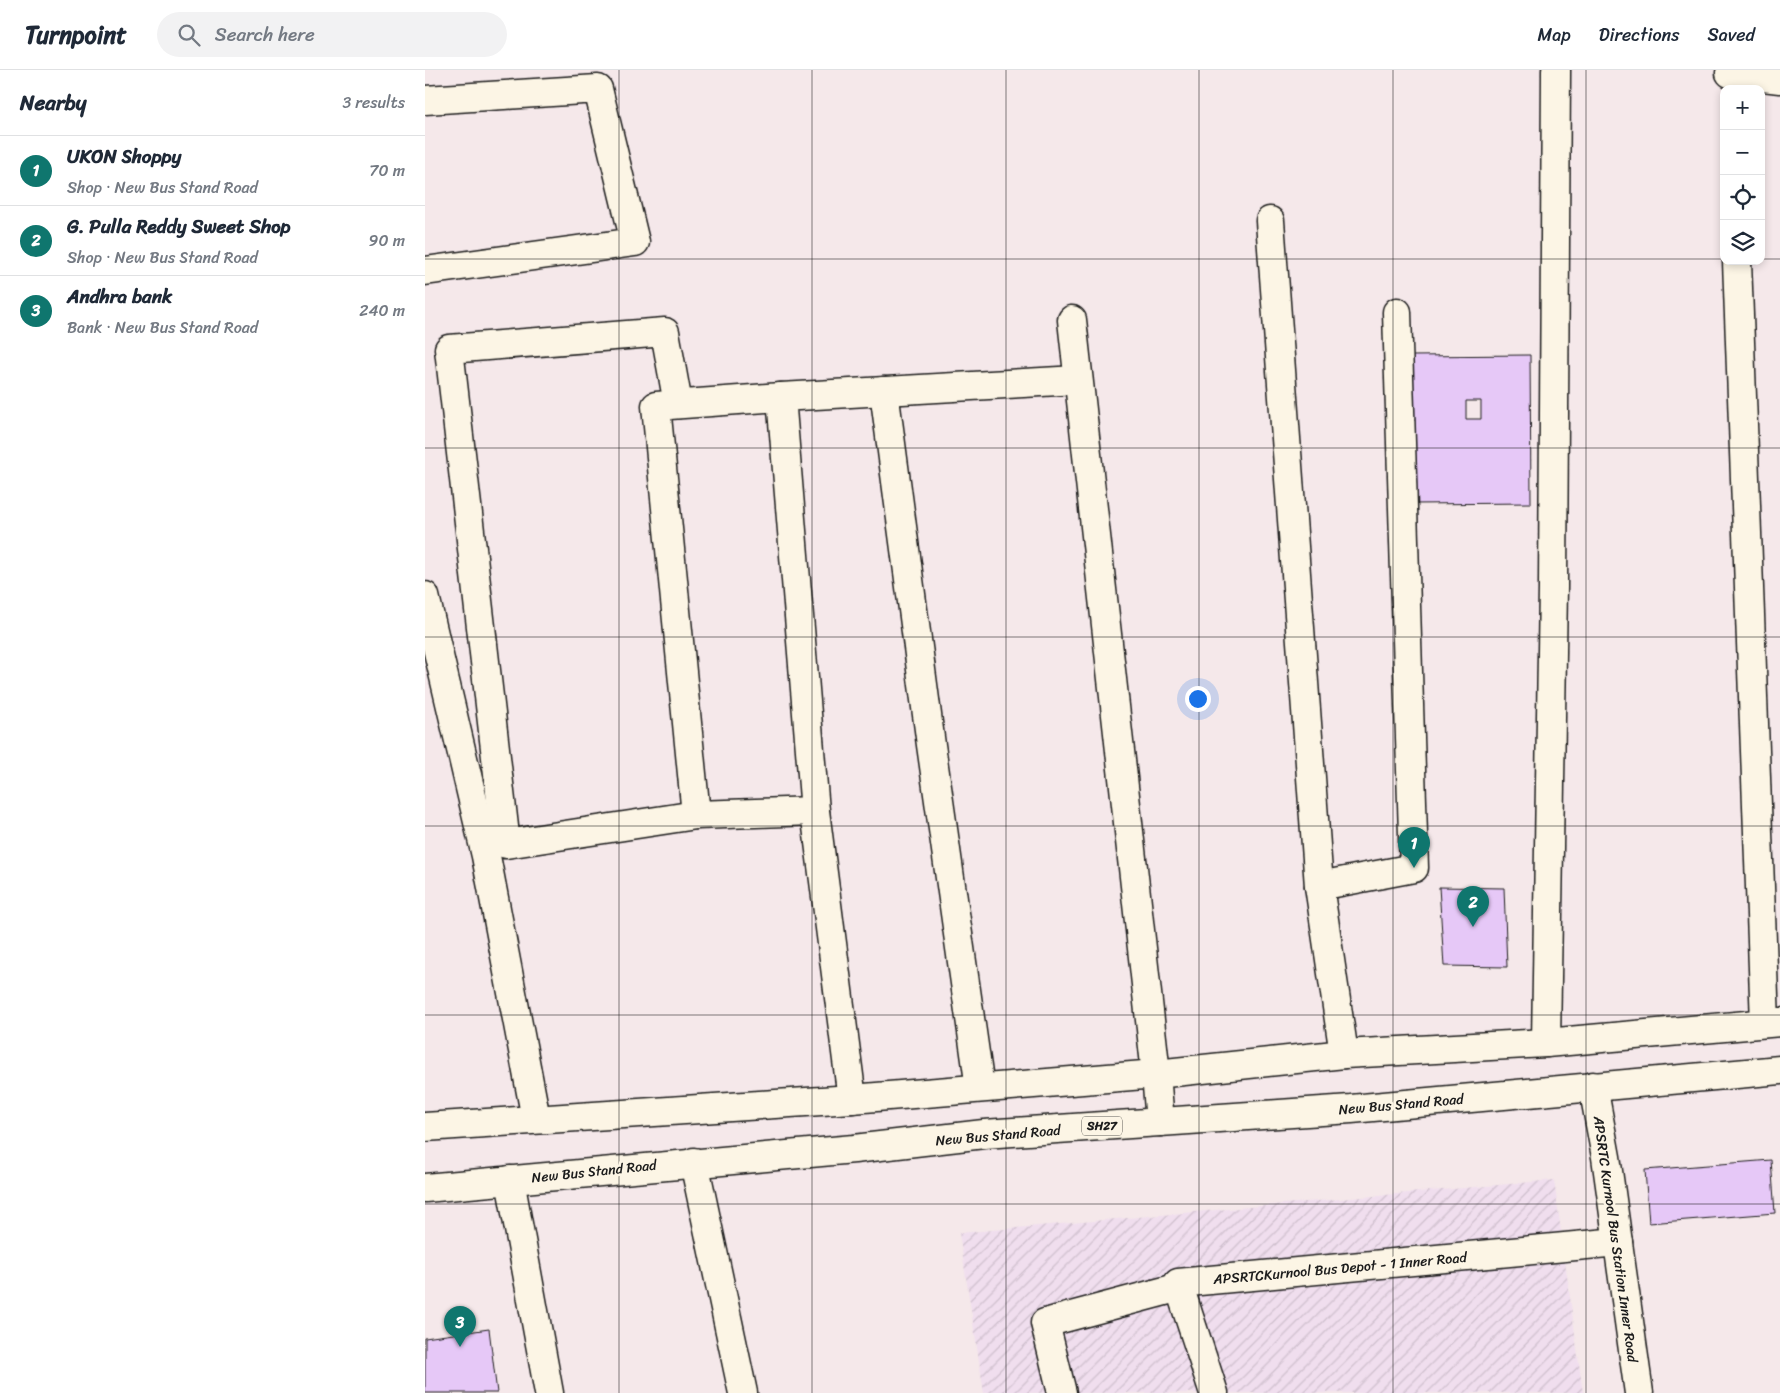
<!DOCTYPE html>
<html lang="en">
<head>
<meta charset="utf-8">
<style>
	body { margin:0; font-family:Sriracha,sans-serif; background:#f2f2f3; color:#1f2937 }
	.controls { position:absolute; right:15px; top:15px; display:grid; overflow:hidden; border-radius:10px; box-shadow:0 2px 8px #0003 }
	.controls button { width:45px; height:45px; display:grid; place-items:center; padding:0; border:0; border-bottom:1px solid #e0e1e3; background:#fff; color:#1f2937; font:25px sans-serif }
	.you { position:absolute; left:772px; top:628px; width:18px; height:18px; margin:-12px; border:4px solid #fff; border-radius:50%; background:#1a73e8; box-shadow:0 0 0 8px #1a73e833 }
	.badge { display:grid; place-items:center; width:32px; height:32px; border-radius:50%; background:#0f766e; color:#fff; font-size:16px; font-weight:700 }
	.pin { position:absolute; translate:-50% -41px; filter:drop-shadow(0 1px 2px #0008) }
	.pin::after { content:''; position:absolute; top:26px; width:18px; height:15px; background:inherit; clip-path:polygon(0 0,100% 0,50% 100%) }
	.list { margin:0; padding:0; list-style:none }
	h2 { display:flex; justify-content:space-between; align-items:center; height:65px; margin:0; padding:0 20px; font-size:21px }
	h2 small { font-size:16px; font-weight:400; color:#747a83 }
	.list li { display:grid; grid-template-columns:32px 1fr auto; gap:15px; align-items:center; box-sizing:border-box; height:70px; padding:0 20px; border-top:1px solid #e0e1e3 }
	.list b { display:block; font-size:19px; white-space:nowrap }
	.list p { margin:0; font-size:16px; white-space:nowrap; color:#747a83 }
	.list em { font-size:16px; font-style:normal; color:#747a83 }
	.icon { flex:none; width:28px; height:28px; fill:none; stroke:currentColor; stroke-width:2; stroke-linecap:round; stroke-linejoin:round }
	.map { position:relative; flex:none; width:1355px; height:1323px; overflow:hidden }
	header { display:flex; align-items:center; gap:30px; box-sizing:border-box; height:70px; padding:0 25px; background:#fff; border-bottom:1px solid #e0e1e3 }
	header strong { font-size:24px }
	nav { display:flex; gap:28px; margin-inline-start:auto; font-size:18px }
	.search { width:350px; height:45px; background:#f2f2f3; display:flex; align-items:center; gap:12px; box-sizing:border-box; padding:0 18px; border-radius:28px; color:#747a83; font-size:19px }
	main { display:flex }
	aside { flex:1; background:#fff }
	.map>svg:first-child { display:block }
</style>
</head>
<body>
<header>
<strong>Turnpoint</strong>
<div class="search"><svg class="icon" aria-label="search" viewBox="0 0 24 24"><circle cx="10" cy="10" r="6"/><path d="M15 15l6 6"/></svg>Search here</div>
<nav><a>Map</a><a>Directions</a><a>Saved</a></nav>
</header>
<main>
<aside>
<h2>Nearby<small>3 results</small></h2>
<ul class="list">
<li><span class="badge">1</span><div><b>UKON Shoppy</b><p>Shop · New Bus Stand Road</p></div><em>70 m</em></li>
<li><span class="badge">2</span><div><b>G. Pulla Reddy Sweet Shop</b><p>Shop · New Bus Stand Road</p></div><em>90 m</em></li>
<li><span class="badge">3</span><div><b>Andhra bank</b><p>Bank · New Bus Stand Road</p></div><em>240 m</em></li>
</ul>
</aside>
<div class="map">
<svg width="1355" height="1323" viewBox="0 0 1355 1323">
	<defs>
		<pattern id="industrial-furrows" width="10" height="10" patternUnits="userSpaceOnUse" patternTransform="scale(1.25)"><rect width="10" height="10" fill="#f0deee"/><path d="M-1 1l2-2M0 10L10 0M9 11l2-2" fill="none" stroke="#cdbecc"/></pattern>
	</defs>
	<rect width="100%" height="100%" fill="#f5e8ea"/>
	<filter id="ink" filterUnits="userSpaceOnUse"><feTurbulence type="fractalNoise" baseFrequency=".02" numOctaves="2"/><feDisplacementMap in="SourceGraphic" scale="10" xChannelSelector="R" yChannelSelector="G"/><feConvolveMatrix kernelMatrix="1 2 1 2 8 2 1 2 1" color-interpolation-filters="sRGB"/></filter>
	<g filter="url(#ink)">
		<path fill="url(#industrial-furrows)" d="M1129,1110L1158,1323H559L534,1163Z"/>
		<g fill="#e6c8f7" stroke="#1c1c1c" fill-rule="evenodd">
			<path d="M1105,285L1106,433L988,434L987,286ZM1041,331H1056V349H1041Z"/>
			<path d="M1014,817L1079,818L1082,897L1019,896Z"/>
			<path d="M1346,1090L1350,1143L1224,1153L1220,1100Z"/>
			<path d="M64,1259L72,1323H0V1268Z"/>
		</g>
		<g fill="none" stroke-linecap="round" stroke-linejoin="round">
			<g stroke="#1c1c1c" stroke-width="31">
				<g id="minor">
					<path d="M1305,3L1355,9"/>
					<path d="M0,30L173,19L210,172L0,201"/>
					<path d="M845,151L894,816L919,984"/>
					<path d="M1312,191L1340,953"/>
					<path d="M647,250L731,1004"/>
					<path d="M459,321L506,675L555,1018"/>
					<path d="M356,327L231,336L271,745L390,741"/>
					<path d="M253,334L240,262L24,279L81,774L271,745"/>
					<path d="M0,526L61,786L111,1049"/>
					<path d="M894,816L989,798L972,242"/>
					<path d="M1121,973L1128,517L1131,0"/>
					<path d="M1168,1016L1181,1087L1214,1323"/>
					<path d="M427,1029L390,741L356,327L652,310"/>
					<path d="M269,1092L318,1323"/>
					<path d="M85,1110L124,1323"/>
					<path d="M637,1323L620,1253L755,1217"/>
					<path d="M789,1323L753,1213L1193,1172"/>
				</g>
			</g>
			<g stroke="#1c1c1c" stroke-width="31">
				<g id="major">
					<path d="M731,1004L735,1052"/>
					<path d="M0,1057L427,1029L731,1004L919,984L1121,973L1355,952"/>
					<path d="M0,1118L429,1079L559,1064L926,1039L1355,1000"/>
				</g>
			</g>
			<use href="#minor" stroke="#fcf5e5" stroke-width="28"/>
			<use href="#major" stroke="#fcf5e5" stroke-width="28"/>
		</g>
	</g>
	<path fill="none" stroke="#1c1c1c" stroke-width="1" stroke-opacity="0.55" d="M194,0V1323M387,0V1323M581,0V1323M774,0V1323M968,0V1323M1161,0V1323M0,189H1299M1336,189H1355M0,378H1355M0,567H1355M0,756H1355M0,945H1355M0,1134H1355"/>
	<g text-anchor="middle" stroke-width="5" stroke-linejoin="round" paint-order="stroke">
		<rect fill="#fcf5e5" stroke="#5f5d58" stroke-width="1" x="657" y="1046.5" width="40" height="19" rx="4"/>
		<g font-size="12" font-weight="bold" fill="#1c1c1c">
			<text x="677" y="1060">SH27</text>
		</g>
		<g font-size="14" fill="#1c1c1c" stroke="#fcf5e5">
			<text transform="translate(976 1034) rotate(-5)" y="5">New Bus Stand Road</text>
			<text transform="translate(573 1065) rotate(-5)" y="5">New Bus Stand Road</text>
			<text transform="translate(169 1101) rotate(-6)" y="5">New Bus Stand Road</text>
			<text transform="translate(1191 1169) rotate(82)" y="5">APSRTC Kurnool Bus Station Inner Road</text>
			<text transform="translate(915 1198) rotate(-5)" y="5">APSRTCKurnool Bus Depot - 1 Inner Road</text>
		</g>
	</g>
</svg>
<div class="controls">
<button>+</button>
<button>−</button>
<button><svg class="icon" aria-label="locate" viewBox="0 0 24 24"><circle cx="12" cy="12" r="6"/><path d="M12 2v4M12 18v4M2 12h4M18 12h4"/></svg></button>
<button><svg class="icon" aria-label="layers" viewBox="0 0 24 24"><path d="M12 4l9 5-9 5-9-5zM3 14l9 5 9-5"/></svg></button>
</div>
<div class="you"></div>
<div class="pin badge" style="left:989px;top:798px">1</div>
<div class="pin badge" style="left:1048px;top:857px">2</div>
<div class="pin badge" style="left:35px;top:1277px">3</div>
</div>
</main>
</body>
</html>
